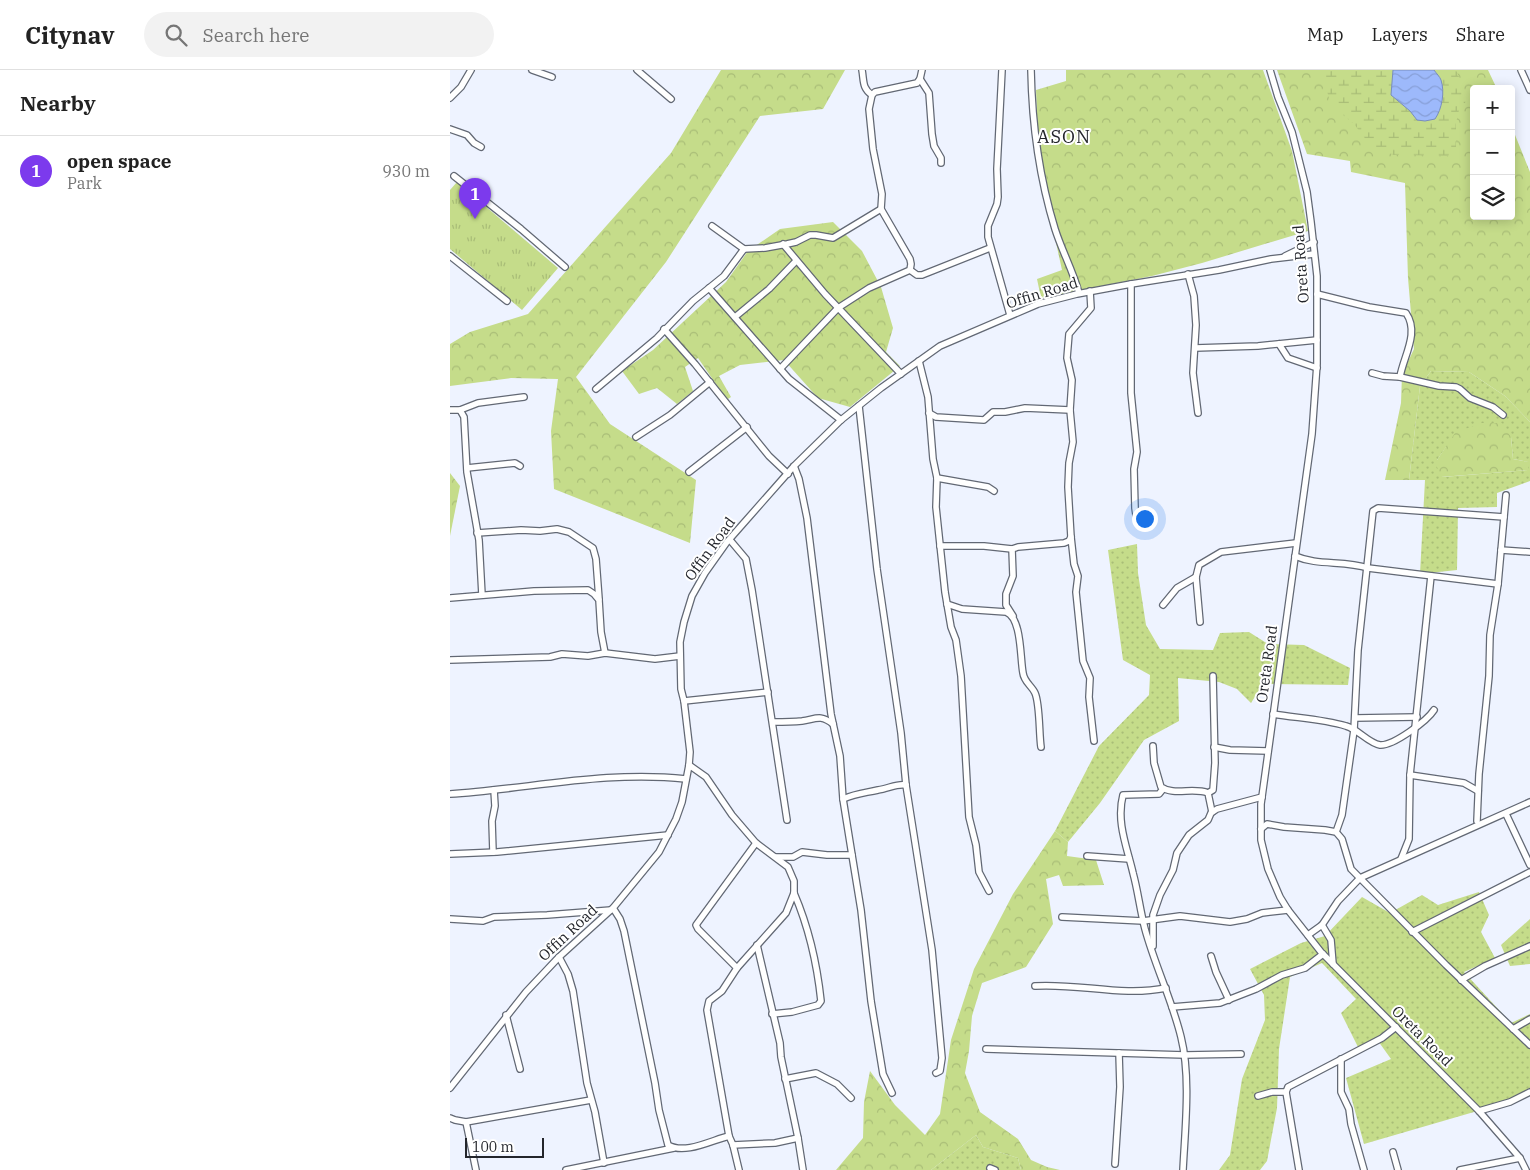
<!DOCTYPE html>
<html lang="en">
<head>
<meta charset="utf-8">
<style>
	body { margin:0; font-family:"IBM Plex Serif",serif; background:#f2f2f2; color:#222 }
	.controls { position:absolute; right:15px; top:15px; display:grid; overflow:hidden; border-radius:5px; box-shadow:0 2px 12px #0003 }
	.controls button { width:45px; height:45px; display:grid; place-items:center; padding:0; border:0; border-bottom:1px solid #e0e0e0; background:#fff; color:#222; font:25px sans-serif }
	.scale { position:absolute; left:15px; bottom:12px; width:79px; box-sizing:border-box; padding-left:5px; border:2px solid #23252b; border-top:0; font-size:14px; line-height:18px; white-space:nowrap; color:#23252b; -webkit-text-stroke:4px #fff; paint-order:stroke }
	.you { position:absolute; left:694px; top:448px; width:18px; height:18px; margin:-12px; border:4px solid #fff; border-radius:50%; background:#1a73e8; box-shadow:0 0 0 8px #1a73e833 }
	.badge { display:grid; place-items:center; width:32px; height:32px; border-radius:50%; background:#7c3aed; color:#fff; font-size:16px; font-weight:700 }
	.pin { position:absolute; translate:-50% -41px; filter:drop-shadow(0 1px 2px #0008) }
	.pin::after { content:''; position:absolute; top:26px; width:18px; height:15px; background:inherit; clip-path:polygon(0 0,100% 0,50% 100%) }
	.list { margin:0; padding:0; list-style:none }
	h2 { display:flex; justify-content:space-between; align-items:center; height:65px; margin:0; padding:0 20px; font-size:21px }
	h2 small { font-size:16px; font-weight:400; color:#767676 }
	.list li { display:grid; grid-template-columns:32px 1fr auto; gap:15px; align-items:center; box-sizing:border-box; height:70px; padding:0 20px; border-top:1px solid #e0e0e0 }
	.list b { display:block; font-size:19px; white-space:nowrap }
	.list p { margin:0; font-size:16px; white-space:nowrap; color:#767676 }
	.list em { font-size:16px; font-style:normal; color:#767676 }
	.icon { flex:none; width:28px; height:28px; fill:none; stroke:currentColor; stroke-width:2; stroke-linecap:round; stroke-linejoin:round }
	.map { position:relative; flex:none; width:1080px; height:1100px; overflow:hidden }
	header { display:flex; align-items:center; gap:30px; box-sizing:border-box; height:70px; padding:0 25px; background:#fff; border-bottom:1px solid #e0e0e0 }
	header strong { font-size:24px }
	nav { display:flex; gap:28px; margin-inline-start:auto; font-size:18px }
	.search { width:350px; height:45px; background:#f2f2f2; display:flex; align-items:center; gap:12px; box-sizing:border-box; padding:0 18px; border-radius:28px; color:#767676; font-size:19px }
	main { display:flex }
	aside { flex:1; background:#fff }
	.map>svg:first-child { display:block }
</style>
</head>
<body>
<header>
<strong>Citynav</strong>
<div class="search"><svg class="icon" aria-label="search" viewBox="0 0 24 24"><circle cx="10" cy="10" r="6"/><path d="M15 15l6 6"/></svg>Search here</div>
<nav><a>Map</a><a>Layers</a><a>Share</a></nav>
</header>
<main>
<aside>
<h2>Nearby<small></small></h2>
<ul class="list">
<li><span class="badge">1</span><div><b>open space</b><p>Park</p></div><em>930 m</em></li>
</ul>
</aside>
<div class="map">
<svg width="1080" height="1100" viewBox="0 0 1080 1100">
	<defs>
		<pattern id="grass-dots" width="8" height="8" patternUnits="userSpaceOnUse" patternTransform="scale(1.25)"><rect width="8" height="8" fill="#c5dc8a"/><path d="M2 2h.1M6 6h.1" fill="none" stroke="#a9bd77" stroke-width="1.8" stroke-linecap="round"/></pattern>
		<pattern id="forest-crowns" width="20" height="18" patternUnits="userSpaceOnUse" patternTransform="scale(1.25)"><rect width="20" height="18" fill="#c5dc8a"/><path d="M2 6a3 3 0 1 1 6 0M12 15a3 3 0 1 1 6 0" fill="none" stroke="#a9bd77"/></pattern>
		<pattern id="wetland-marsh" width="20" height="14" patternUnits="userSpaceOnUse" patternTransform="scale(1.25)"><rect width="20" height="14" fill="#c5dc8a"/><path d="M1 5h8M5 5V1M11 12h8M15 12V8" fill="none" stroke="#a9bd77"/></pattern>
		<pattern id="park-tufts" width="24" height="20" patternUnits="userSpaceOnUse" patternTransform="scale(1.25)"><rect width="24" height="20" fill="#c5dc8a"/><path d="M3 7l-1-3M5 7V3M7 7l1-3M15 17l-1-3M17 17v-4M19 17l1-3" fill="none" stroke="#a9bd77"/></pattern>
		<pattern id="water-waves" width="16" height="10" patternUnits="userSpaceOnUse" patternTransform="scale(1.25)"><rect width="16" height="10" fill="#9db9fb"/><path d="M0 5q4-4 8 0t8 0" fill="none" stroke="#879fd7"/></pattern>
	</defs>
	<rect width="100%" height="100%" fill="#eef3ff"/>
	<g fill="url(#grass-dots)" fill-rule="evenodd">
		<path d="M981,301L1019,302L1055,326L1080,352V411L1047,423V437L1008,438L1007,500L970,504L975,410H959L970,316ZM1061,367L1063,389L1078,392V400L992,407L987,390L996,377Z"/>
		<path d="M687,474L688,503L696,555L710,579L763,580L770,563L799,562L818,574L854,575L900,598L898,615L813,614L801,633L787,619L769,612L728,608L729,651L694,670L650,733L618,772L605,761L649,676L699,625L700,605L673,590L658,480Z"/>
		<path d="M1029,822L1039,845L1031,862L1045,888L1014,902L1061,953L1080,944V1018L1048,1035L914,1074L896,1008L941,989L926,968L908,977L891,943L906,929L872,893L840,907L829,979L827,1038L817,1091L810,1100H769L780,1085L792,1009L815,950L814,925L800,899L851,873L875,866L912,827L940,843L972,825L988,835Z"/>
		<path d="M1080,849V894L1060,896L1051,875Z"/>
		<path d="M526,1065L533,1077L568,1088L571,1100H481Z"/>
	</g>
	<g fill="url(#forest-crowns)">
		<path d="M271,0H395L373,39L310,46L216,192L126,307L160,354L246,410L240,473L104,419L101,361L108,309L61,308L0,316V274L20,262L78,244L221,83Z"/>
		<path d="M616,0H813L842,81L858,161L752,193L702,206L591,228L587,209L612,200L589,95L586,20L616,11Z"/>
		<path d="M827,0H1038L1047,19H1024V146H1061V55L1080,102V352L1055,326L1019,302L981,301L970,316L959,410H935L951,333L952,304L964,279L958,208L955,113L901,102L900,91L857,84Z"/>
		<path d="M383,152L412,181L431,217L443,258L436,282L450,296L400,337L368,328L334,290L290,295L269,306L281,327L278,329L272,323L248,288L235,297L243,321L227,334L207,318L189,324L172,301L203,280L276,212L298,181L330,159Z"/>
		<path d="M1031,353H1052L1061,367L1063,389L1079,392L1078,400L991,407L987,397V390L1005,363Z"/>
		<path d="M0,403L10,416L0,466Z"/>
		<path d="M605,761L618,772L617,786L646,790L654,815L613,816L609,805L596,809L603,854L576,897L532,913L522,946L519,981L515,1003L530,1042L568,1069L581,1090L597,1097L610,1100H571L568,1088L533,1077L526,1065L481,1100H386L413,1068L414,1032L420,1001L445,1035L475,1065L490,1044L501,970L524,899L563,824Z"/>
	</g>
	<path fill="url(#wetland-marsh)" d="M871,0H943L942,26L960,41L967,50L991,11L984,0H1006L1017,26L1015,33L1009,40L1006,53V78L998,86L944,85L921,76L904,54L881,35Z"/>
	<path fill="url(#park-tufts)" d="M7,112L108,198L72,240L0,179V120Z"/>
	<path fill="url(#water-waves)" stroke="#788dbd" d="M943,0H984C986,3 990,7 991,10C995,22 992,39 985,49L975,51L967,50L960,41L941,25Z"/>
	<g fill="none" stroke-linecap="round" stroke-linejoin="round">
		<g stroke="#626874" stroke-width="8">
			<g id="minor">
				<path d="M82,0L102,7"/>
				<path d="M187,0L221,29"/>
				<path d="M412,0C414,11 412,18 422,25"/>
				<path d="M552,0L547,99L548,127L547,134L538,156V167L560,245"/>
				<path d="M581,0C582,54 589,107 605,159C612,181 623,201 629,223"/>
				<path d="M820,0L828,27L842,62L857,122L861,152L867,206V294L862,364L811,734V770L818,799L830,827L838,840L871,882L1029,1041L1070,1088L1076,1100"/>
				<path d="M1071,0L1080,20"/>
				<path d="M470,9L479,23L482,64L484,76L491,88V93"/>
				<path d="M0,28L11,17L21,0"/>
				<path d="M0,59L17,65L24,73L31,77"/>
				<path d="M4,106L71,159L115,197"/>
				<path d="M262,156L294,179L315,178L337,174L346,172L360,165H366L383,168L431,139"/>
				<path d="M333,174L375,224L451,304"/>
				<path d="M0,186L57,231"/>
				<path d="M835,186L864,172"/>
				<path d="M460,200L467,205H472L540,178"/>
				<path d="M738,204L744,226L746,255L743,303L748,343"/>
				<path d="M681,214V323L687,382L684,399L685,438L686,445L690,450L695,452"/>
				<path d="M259,218L339,309L391,350"/>
				<path d="M640,221L641,238L619,264L617,288L622,310L620,340L623,372L619,393L618,417L621,467L624,494L628,506L626,522L633,591L640,608L639,627L644,671"/>
				<path d="M867,224L919,237L956,243C970,263 953,287 950,307"/>
				<path d="M285,247L319,219L346,191"/>
				<path d="M214,259L245,294L319,386L338,404"/>
				<path d="M829,274L838,288L867,298"/>
				<path d="M745,278L808,276L867,270"/>
				<path d="M469,291L478,327L483,389L487,408L486,437L495,522L501,557L506,570L511,606L519,747L526,775L529,802L539,821"/>
				<path d="M330,299L388,238L419,218L460,200L461,194L460,189L431,139L432,124L423,79L419,39L422,25L425,22L467,13L470,9L472,0"/>
				<path d="M922,303L933,306L950,307L989,316L1006,317L1010,319L1020,328L1043,337L1053,345"/>
				<path d="M146,319L207,268L243,231L274,206L294,179"/>
				<path d="M409,336L427,499L451,663L456,715L482,880L492,988L490,1001L486,1003"/>
				<path d="M0,340H10L14,347L17,402L29,470L32,525"/>
				<path d="M10,340L28,333L74,327"/>
				<path d="M479,343L486,347L534,350L543,342H555L575,338L620,340"/>
				<path d="M186,367L220,345L260,312"/>
				<path d="M344,396L349,409L357,448L381,644L390,686L393,729"/>
				<path d="M17,398L65,393L70,396"/>
				<path d="M239,402L297,357"/>
				<path d="M487,408L538,417L544,421"/>
				<path d="M27,463L71,460L90,461L107,459L119,462L143,478L146,489L149,529"/>
				<path d="M280,470L296,489L302,520L337,750"/>
				<path d="M490,476H534L562,479L568,477L614,473L619,471L621,467"/>
				<path d="M562,479L563,506L556,524V535L563,546"/>
				<path d="M1051,480L1080,482"/>
				<path d="M845,486C868,496 894,490 918,498L1048,514"/>
				<path d="M0,528L84,521L138,520L144,524L149,530L151,562L155,583"/>
				<path d="M497,534L512,539L556,542C572,548 570,588 573,603C574,612 582,616 585,623C590,634 589,664 591,677"/>
				<path d="M713,535L727,518L746,507"/>
				<path d="M750,552L746,507L749,495L771,482L846,473"/>
				<path d="M0,590L100,587L112,584L138,586L155,583L205,589L230,586"/>
				<path d="M234,631L318,622"/>
				<path d="M823,644C847,648 873,649 896,656C908,659 918,673 930,675C943,676 977,651 984,640"/>
				<path d="M905,648L967,647"/>
				<path d="M323,652C332,652 342,652 352,651C366,649 370,644 383,654"/>
				<path d="M703,676L704,693L711,717C724,726 743,717 758,723L762,742"/>
				<path d="M764,677L780,680L818,681"/>
				<path d="M239,695L256,707L282,745L306,773L338,797L344,811V823L336,843L287,898L272,921L259,931L257,940L279,1066L283,1075L289,1100"/>
				<path d="M960,705L1014,713L1028,721"/>
				<path d="M713,719L709,724L673,725C666,752 677,777 683,803C688,821 690,840 695,859C705,896 722,930 731,967C741,1007 735,1059 733,1100"/>
				<path d="M758,723L763,720L765,693L763,606"/>
				<path d="M0,724C79,719 156,700 236,709"/>
				<path d="M1056,744L1080,795"/>
				<path d="M1027,751L1029,704L1039,606L1040,565L1048,514L1056,425"/>
				<path d="M811,759L817,754L834,757L875,760L886,762L892,769L901,799L996,895L1080,975"/>
				<path d="M886,762L892,745L904,660L908,580L923,441L928,438L1054,447"/>
				<path d="M43,782L42,751L45,736L44,720"/>
				<path d="M0,784L47,782L218,765"/>
				<path d="M402,785L393,729C407,723 415,723 428,720C438,719 447,713 456,715"/>
				<path d="M637,786L679,789"/>
				<path d="M326,787H343L352,782L377,785H402L411,840L421,931L433,1004L442,1023"/>
				<path d="M951,789L959,769L960,705L981,506"/>
				<path d="M163,838L170,849L174,861L205,1013L209,1040L218,1075C235,1085 262,1070 279,1066"/>
				<path d="M612,847L693,851L730,846L780,852L797,849L812,843L838,840"/>
				<path d="M0,849L33,851L44,847L97,845L161,840"/>
				<path d="M872,855L881,870L883,894"/>
				<path d="M962,862L1080,802"/>
				<path d="M858,865L872,855L888,831L910,808L1080,732"/>
				<path d="M307,875L330,973L331,987L348,1068L353,1100"/>
				<path d="M703,876V845L710,825L723,800L727,783L739,765L758,750L761,743L767,739L812,727"/>
				<path d="M761,886L766,902L779,930"/>
				<path d="M109,887L118,904L123,921L137,1013L145,1042L154,1093"/>
				<path d="M287,898L248,859L246,855L306,773"/>
				<path d="M1011,910L1035,896L1080,876"/>
				<path d="M585,916C629,913 672,927 716,918"/>
				<path d="M722,937L770,933L806,919L832,905L855,898L873,884"/>
				<path d="M322,944L342,942L368,935L371,931C367,893 359,858 344,823"/>
				<path d="M56,945L70,999"/>
				<path d="M1063,959L1080,949"/>
				<path d="M536,979L735,985L791,984"/>
				<path d="M891,989V1022L899,1039L901,1054L914,1100"/>
				<path d="M335,1009L366,1003L387,1014L401,1028"/>
				<path d="M0,1018L76,922L109,887L163,838L209,782L226,749L232,732L239,695L240,682L234,631L231,619L230,572L234,552L242,526L255,503L277,472L344,396L391,350L431,318L490,276L588,234L627,224L681,214L769,200L821,189L864,184"/>
				<path d="M808,1026L822,1022H836"/>
				<path d="M1029,1041L1060,1032L1080,1022"/>
				<path d="M0,1048L5,1050L16,1052L141,1030"/>
				<path d="M16,1052L26,1100"/>
				<path d="M283,1075L325,1073L348,1068"/>
				<path d="M943,1082L948,1100"/>
				<path d="M665,1094L670,1017L669,983"/>
				<path d="M540,1098L545,1100"/>
				<path d="M116,1100L224,1078"/>
				<path d="M849,1100L836,1022L838,1017L932,968L946,957"/>
				<path d="M1010,1100L1070,1088"/>
			</g>
		</g>
		<use href="#minor" stroke="#fff" stroke-width="5.5"/>
	</g>
	<g text-anchor="middle" stroke-width="4" stroke-linejoin="round" paint-order="stroke">
		<g font-size="15" fill="#23252b" stroke="#fff">
			<text transform="translate(851 194) rotate(-94)" y="5">Oreta Road</text>
			<text transform="translate(592 223) rotate(-17)" y="5">Offin Road</text>
			<text transform="translate(260 479) rotate(-54)" y="5">Offin Road</text>
			<text transform="translate(817 594) rotate(-82)" y="5">Oreta Road</text>
			<text transform="translate(118 863) rotate(-43)" y="5">Offin Road</text>
			<text transform="translate(972 966) rotate(45)" y="5">Oreta Road</text>
		</g>
		<g font-size="18" letter-spacing="1" fill="#23252b" stroke="#fff">
			<text x="614" y="73">ASON</text>
		</g>
	</g>
</svg>
<div class="controls">
<button>+</button>
<button>−</button>
<button><svg class="icon" aria-label="layers" viewBox="0 0 24 24"><path d="M12 4l9 5-9 5-9-5zM3 14l9 5 9-5"/></svg></button>
</div>
<div class="scale">100 m</div>
<div class="you"></div>
<div class="pin badge" style="left:25px;top:149px">1</div>
</div>
</main>
</body>
</html>
